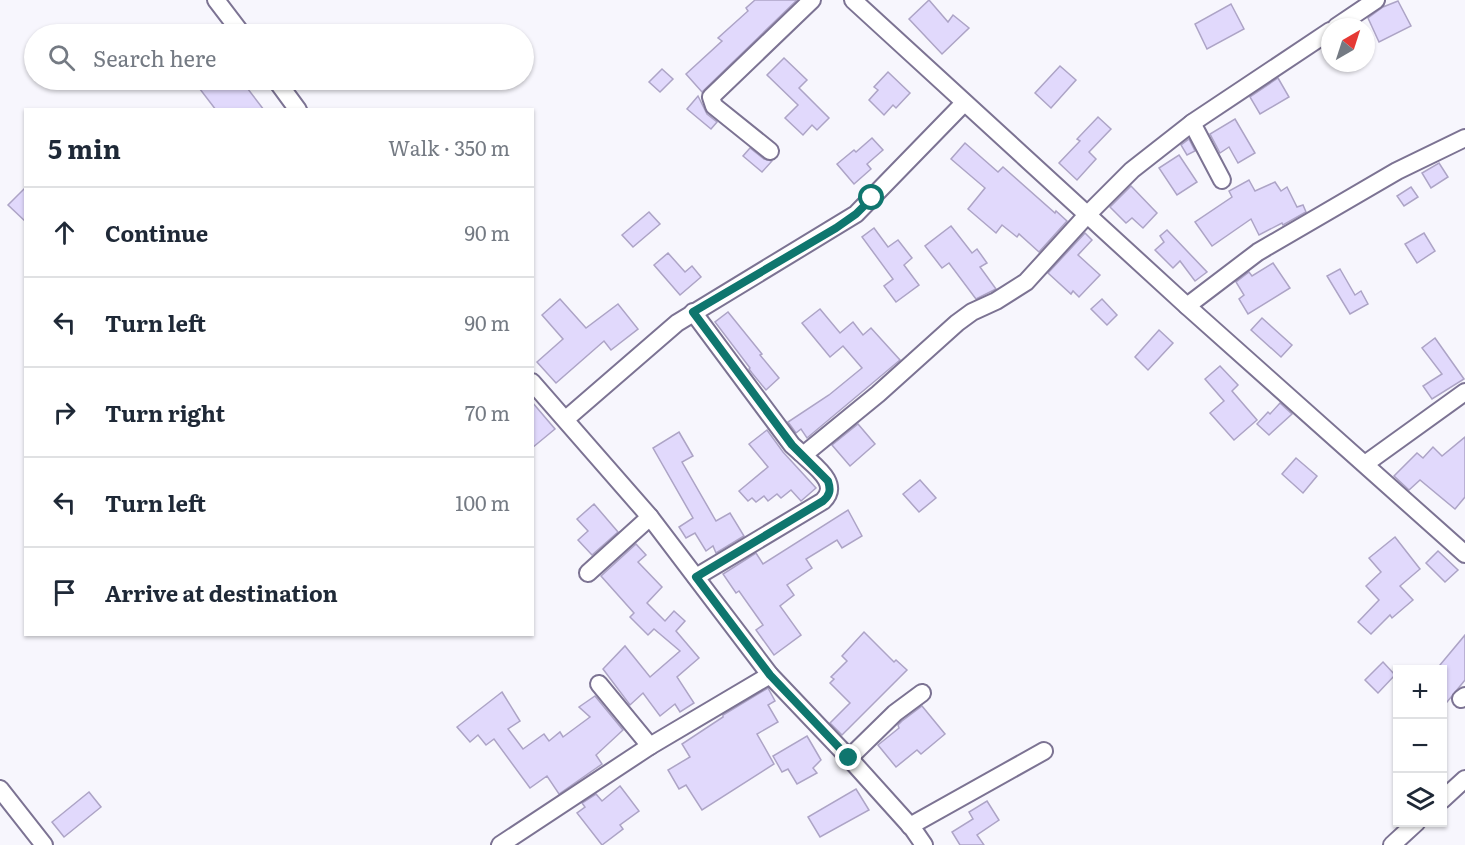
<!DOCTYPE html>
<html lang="en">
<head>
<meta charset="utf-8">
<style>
	body { margin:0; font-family:Literata,serif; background:#f6f6f7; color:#1f2937 }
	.controls { position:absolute; right:18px; bottom:18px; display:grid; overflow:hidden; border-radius:0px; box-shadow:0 2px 4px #0004 }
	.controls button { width:54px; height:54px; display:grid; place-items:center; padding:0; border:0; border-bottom:2px solid #e0e1e3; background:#fff; color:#1f2937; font:30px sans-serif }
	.compass { position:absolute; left:1321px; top:18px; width:54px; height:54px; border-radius:50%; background:#fff; box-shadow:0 2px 4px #0004; rotate:39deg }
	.stop { position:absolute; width:18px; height:18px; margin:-14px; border:4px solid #0f766e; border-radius:50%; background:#fff }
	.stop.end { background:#0f766e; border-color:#fff; box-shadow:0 2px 6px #0008 }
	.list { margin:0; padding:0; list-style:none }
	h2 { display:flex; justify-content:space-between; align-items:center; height:78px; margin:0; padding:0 24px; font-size:26px }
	h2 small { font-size:20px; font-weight:400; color:#747a83 }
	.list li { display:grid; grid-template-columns:39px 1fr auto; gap:18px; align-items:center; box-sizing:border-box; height:90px; padding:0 24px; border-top:2px solid #e0e1e3 }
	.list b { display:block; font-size:22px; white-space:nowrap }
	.list em { font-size:20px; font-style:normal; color:#747a83 }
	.icon { flex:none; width:33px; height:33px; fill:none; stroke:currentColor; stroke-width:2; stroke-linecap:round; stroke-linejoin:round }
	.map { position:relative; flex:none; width:1465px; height:845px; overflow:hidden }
	.search { position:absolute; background:#fff; box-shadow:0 2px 4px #0004; left:24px; top:24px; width:510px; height:66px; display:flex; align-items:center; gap:15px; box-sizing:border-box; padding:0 21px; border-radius:33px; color:#747a83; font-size:22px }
	.panel { position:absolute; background:#fff; box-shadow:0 2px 4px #0004; left:24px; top:108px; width:510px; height:528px; border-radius:0px }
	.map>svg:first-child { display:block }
</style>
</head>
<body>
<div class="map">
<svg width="1465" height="845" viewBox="0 0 1465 845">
	<rect width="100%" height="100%" fill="#f7f6fd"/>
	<g fill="#e1d9fc" stroke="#ada4c6" stroke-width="1.5">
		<path d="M755,0H797L702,92L686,74L722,41L718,38L748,11L746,8Z"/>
		<path d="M929,0L948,22L953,15L969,28L942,54L909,19Z"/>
		<path d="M1398,1L1411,26L1379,42L1368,18L1383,7Z"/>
		<path d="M1231,4L1244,29L1207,49L1195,24Z"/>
		<path d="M784,58L807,80L799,88L829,118L817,130L812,125L803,135L785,118L798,105L767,75Z"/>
		<path d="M1060,66L1076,80L1051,108L1035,93Z"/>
		<path d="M662,69L673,79L660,92L649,82Z"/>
		<path d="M888,72L910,93L896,108L893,105L884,115L869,100L878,90L874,87Z"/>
		<path d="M1278,78L1289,97L1260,114L1250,97Z"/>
		<path d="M193,80H241L264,110H216Z"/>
		<path d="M698,96L707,114L717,122L711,129L687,109Z"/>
		<path d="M1098,117L1111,129L1089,152L1096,159L1077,180L1059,163L1080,141L1077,139Z"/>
		<path d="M1235,119L1255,153L1238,163L1229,147L1220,153L1210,134Z"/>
		<path d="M872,138L883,150L867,164L871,169L854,184L837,164L854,150L856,152Z"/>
		<path d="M1189,139L1195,151L1187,155L1181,145Z"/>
		<path d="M965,143L998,172L1003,167L1055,213L1056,211L1067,221L1039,252L1019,234L1017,237L1002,225L996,233L968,209L985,188L951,159Z"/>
		<path d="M750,148L764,159L772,161L762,172L743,156Z"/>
		<path d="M1179,155L1197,182L1177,195L1159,168Z"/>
		<path d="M1439,163L1448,177L1431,188L1422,173Z"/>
		<path d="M1249,180L1255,191L1275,182L1281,191L1287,187L1297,207L1303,205L1306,212L1283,225L1282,223L1259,235L1251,219L1212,246L1195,222L1232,197L1229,191Z"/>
		<path d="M1131,186L1157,213L1143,228L1132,218L1126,223L1110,207Z"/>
		<path d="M26,187V222L8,205Z"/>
		<path d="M1411,187L1418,197L1404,206L1397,196Z"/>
		<path d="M649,212L660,224L633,247L622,235Z"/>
		<path d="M951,226L972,253L977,249L987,263L980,267L996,289L976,299L949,263L942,268L925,246Z"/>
		<path d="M874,228L888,247L898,240L912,258L904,265L919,285L896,302L884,286L893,279L862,237Z"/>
		<path d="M1167,230L1207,272L1195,281L1180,261L1173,268L1155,250L1164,242L1160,236Z"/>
		<path d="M1085,233L1092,240L1078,255L1100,275L1079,297L1073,291L1071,294L1048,273Z"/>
		<path d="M1424,233L1435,251L1417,263L1405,244Z"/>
		<path d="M668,253L685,272L692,266L701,277L680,295L654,265Z"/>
		<path d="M1273,263L1290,288L1248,314L1239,299L1244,295L1236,282L1249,272L1252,276Z"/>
		<path d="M1340,269L1355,295L1361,291L1368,304L1350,314L1327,276Z"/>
		<path d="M560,299L586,328L618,304L638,329L611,350L604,341L556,383L537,362L563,339L542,315Z"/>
		<path d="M1102,299L1117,315L1107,325L1091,309Z"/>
		<path d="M820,309L840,333L853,322L863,335L871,328L900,360L807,438L801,429L796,433L788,422L829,395L862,368L843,346L830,357L802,323Z"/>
		<path d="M728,312L762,354L760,355L779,378L766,390L752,373L749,369L750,368L715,322Z"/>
		<path d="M1262,318L1292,345L1281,357L1251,330Z"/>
		<path d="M1159,330L1173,343L1148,370L1135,357Z"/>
		<path d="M1435,338L1464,379L1432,399L1423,386L1442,374L1422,348Z"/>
		<path d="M1220,366L1238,385L1232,391L1257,420L1234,440L1210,413L1224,401L1205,379Z"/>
		<path d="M532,402L555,429L532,448Z"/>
		<path d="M1280,403L1292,414L1269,435L1257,424L1268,412L1270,414Z"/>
		<path d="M858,424L875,444L850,466L832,445Z"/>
		<path d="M767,430L783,452L816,488L801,501L791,490L781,498L777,494L768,501L764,496L756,502L752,498L748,501L739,491L768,467L749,444Z"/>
		<path d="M679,432L693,456L682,462L716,521L730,513L744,536L716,553L713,546L706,551L695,533L686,538L679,527L693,518L653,448Z"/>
		<path d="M1465,437V497L1455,509L1420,480L1409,490L1394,476L1417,453L1423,458L1433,447L1442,456Z"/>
		<path d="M1296,458L1317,476L1303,493L1282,474Z"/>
		<path d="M920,480L936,498L919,512L903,494Z"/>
		<path d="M594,504L618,532L592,555L578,540L588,531L577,519Z"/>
		<path d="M848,510L862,536L842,548L837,540L806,559L812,568L787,585L794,595L780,606L801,635L774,655L756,630L763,625L739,591L736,593L723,574L756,553L763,564Z"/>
		<path d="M1395,537L1420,569L1400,586L1413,600L1392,618L1390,615L1371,634L1358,622L1379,600L1366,586L1381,572L1369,558Z"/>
		<path d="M636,544L646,555L638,562L662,587L647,603L665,621L674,611L685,621L676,631L699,658L677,677L694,703L680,712L675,704L660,716L643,693L630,705L603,669L625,646L650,677L680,651L654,629L648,635L630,617L634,613L601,576Z"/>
		<path d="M1438,551L1458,570L1445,582L1426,563Z"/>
		<path d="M864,632L894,662L896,660L907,670L842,735L830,723L850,703L830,683L834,679L831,677L847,661L842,656Z"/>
		<path d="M1465,635V680L1443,707V668L1440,665Z"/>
		<path d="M1383,662L1395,675L1378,693L1365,680Z"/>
		<path d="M768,688L775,701L768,705L778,722L757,734L774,764L702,810L686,785L679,789L668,770L690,757L682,744L723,717V715Z"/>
		<path d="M502,692L520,721L508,729L523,749L544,734L549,741L560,732L563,737L590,717L579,707L595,696L623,730L596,755L602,764L559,794L547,776L530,788L494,739L486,745L478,735L470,742L457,727Z"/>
		<path d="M922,706L945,734L921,754L917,750L896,767L878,745L899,728L898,725L902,721Z"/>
		<path d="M807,736L821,760L813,768L817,773L797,784L788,769L782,772L773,756Z"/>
		<path d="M620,786L639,811L620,825L623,829L602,845L577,813L585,807L582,803L596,794L602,801Z"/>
		<path d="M856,789L869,810L820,837L808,817Z"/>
		<path d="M89,792L101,807L64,837L52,822Z"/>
		<path d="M987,801L999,820L977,835L984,845H960L952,832L973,819L969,812Z"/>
	</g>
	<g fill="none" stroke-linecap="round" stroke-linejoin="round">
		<g stroke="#7c7393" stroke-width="20">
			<g id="street">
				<path d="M216,0L242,34"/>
				<path d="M853,0L1187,306L1465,554"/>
				<path d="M1336,27L1376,0"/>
				<path d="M276,80L298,110"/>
				<path d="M1192,123L1222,180"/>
				<path d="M770,151L714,106L711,97L812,0"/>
				<path d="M1187,306L1258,252L1397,171L1465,138"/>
				<path d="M693,312L792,445L801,453L807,452L878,394L957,323L972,312L996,301L1026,282L1087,215L1132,170L1192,123L1330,31"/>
				<path d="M532,382L650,517L770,675L849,758L913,829L924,845"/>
				<path d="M566,419L677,323L856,214L964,103"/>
				<path d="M1365,464L1465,392"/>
				<path d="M588,573L650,517"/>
				<path d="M696,577L823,501C841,483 814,466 801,453"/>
				<path d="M599,684L650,746"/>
				<path d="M1461,699L1465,696"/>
				<path d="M849,758L895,713L922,693"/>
				<path d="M0,789L44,845"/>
				<path d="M1442,800L1465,779"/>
				<path d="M910,826L1044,751"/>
				<path d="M500,845L650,746L770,675"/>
				<path d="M1392,845L1417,822"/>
			</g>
		</g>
		<use href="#street" stroke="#fff" stroke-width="16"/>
	</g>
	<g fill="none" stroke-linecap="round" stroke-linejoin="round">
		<path stroke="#0f766e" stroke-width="8" d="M849,758L770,675L696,577L823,501C830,495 831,490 828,481L792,445L693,312L836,228L856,214L872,198"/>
	</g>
</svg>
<div class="controls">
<button>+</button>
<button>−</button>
<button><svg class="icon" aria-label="layers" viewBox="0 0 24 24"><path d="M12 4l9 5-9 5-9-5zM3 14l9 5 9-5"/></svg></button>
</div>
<svg class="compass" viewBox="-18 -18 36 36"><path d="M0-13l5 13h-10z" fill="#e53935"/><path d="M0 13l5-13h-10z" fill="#747a83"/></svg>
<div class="stop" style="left:872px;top:198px"></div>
<div class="stop end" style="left:849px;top:758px"></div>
<div class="search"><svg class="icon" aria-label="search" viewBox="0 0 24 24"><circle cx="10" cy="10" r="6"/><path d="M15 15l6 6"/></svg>Search here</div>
<section class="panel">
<h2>5 min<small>Walk · 350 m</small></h2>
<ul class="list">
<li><svg class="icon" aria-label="ahead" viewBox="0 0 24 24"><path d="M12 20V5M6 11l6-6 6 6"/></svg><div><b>Continue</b></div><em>90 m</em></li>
<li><svg class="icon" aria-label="left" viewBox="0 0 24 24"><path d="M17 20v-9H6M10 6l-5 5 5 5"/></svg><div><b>Turn left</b></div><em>90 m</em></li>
<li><svg class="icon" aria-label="right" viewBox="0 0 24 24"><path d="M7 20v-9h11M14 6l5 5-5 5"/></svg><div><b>Turn right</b></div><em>70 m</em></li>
<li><svg class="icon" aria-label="left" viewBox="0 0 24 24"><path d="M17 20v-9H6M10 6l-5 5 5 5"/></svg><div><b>Turn left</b></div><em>100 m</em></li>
<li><svg class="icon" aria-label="arrive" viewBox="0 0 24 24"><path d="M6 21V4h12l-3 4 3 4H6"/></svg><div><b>Arrive at destination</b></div></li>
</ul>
</section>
</div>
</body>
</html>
